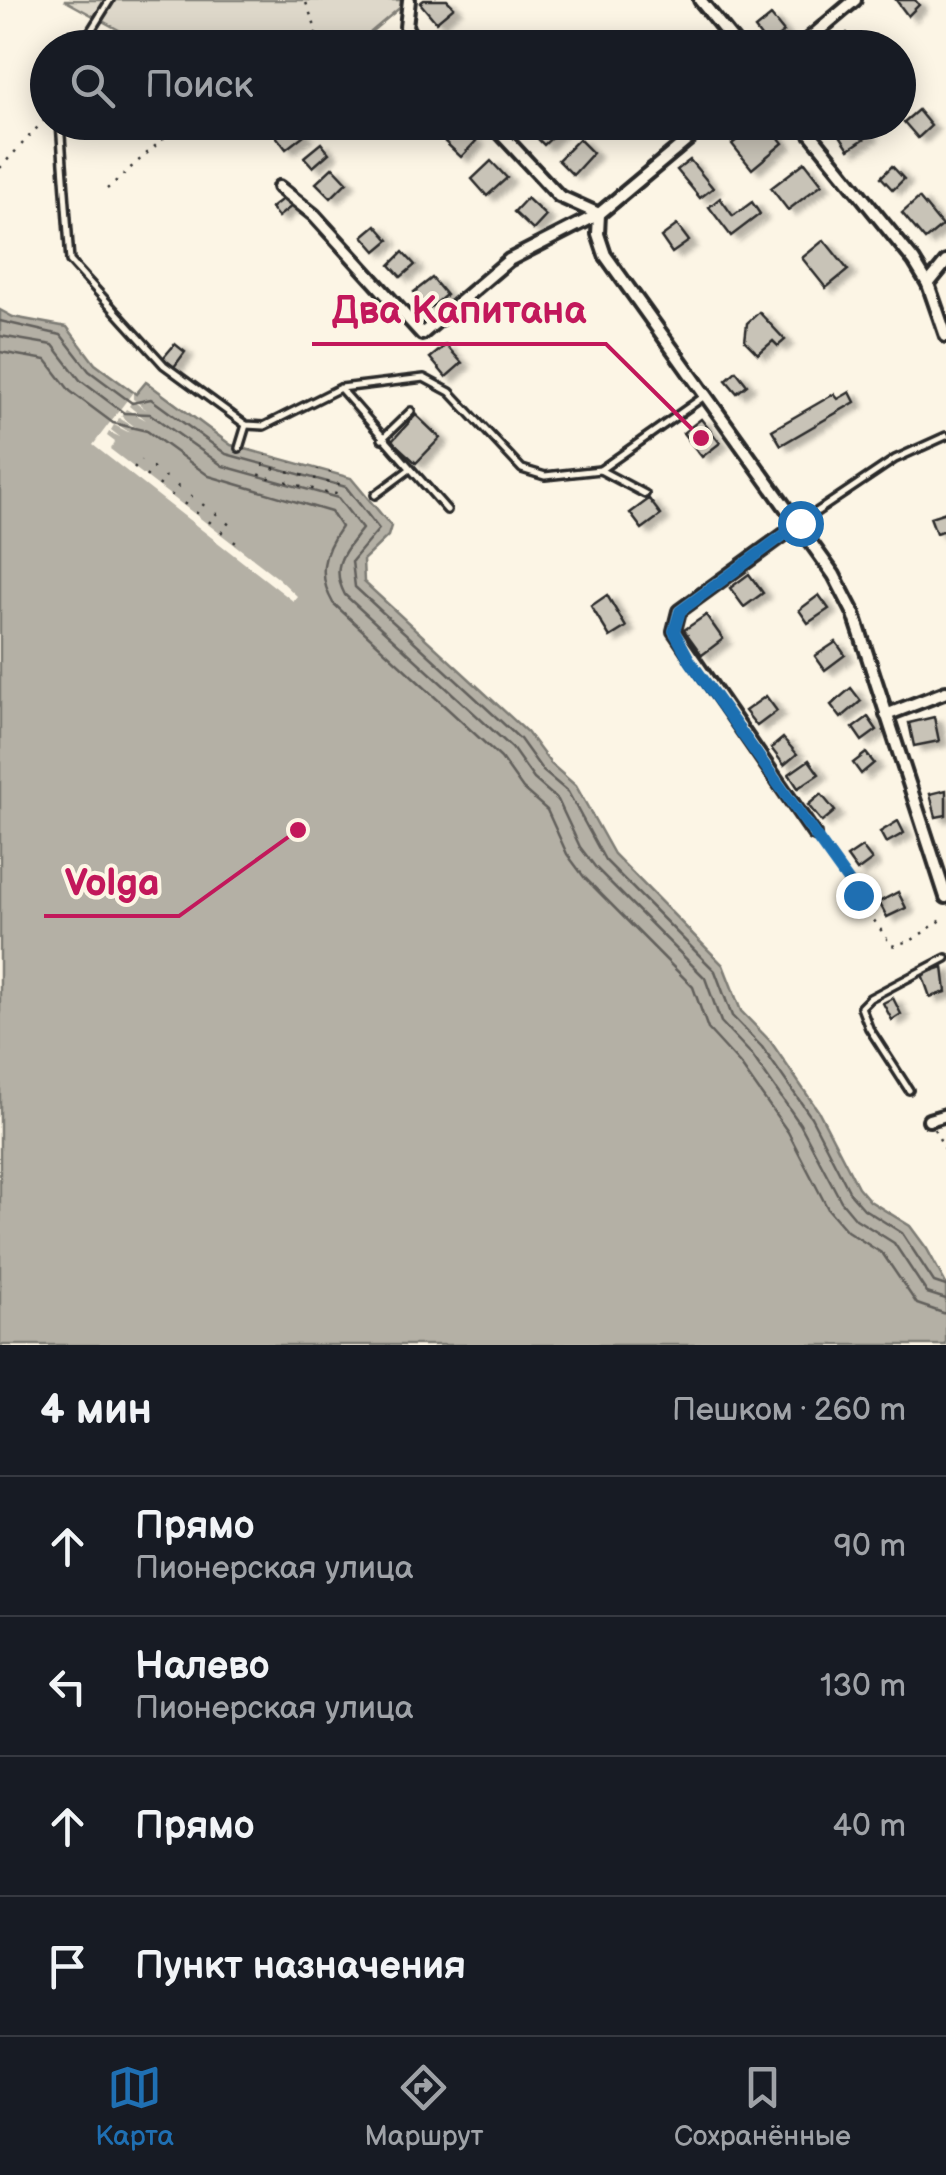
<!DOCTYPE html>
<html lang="ru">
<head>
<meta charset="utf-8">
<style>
	body { margin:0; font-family:"Balsamiq Sans",sans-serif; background:#20242c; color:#f1f3f6 }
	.stop { position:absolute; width:30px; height:30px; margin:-22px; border:8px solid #1f6fb2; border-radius:50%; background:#fff }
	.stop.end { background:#1f6fb2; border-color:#fff; box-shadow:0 2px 10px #0008 }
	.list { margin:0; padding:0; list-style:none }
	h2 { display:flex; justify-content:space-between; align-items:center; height:130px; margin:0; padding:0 40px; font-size:42px }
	h2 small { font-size:32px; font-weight:400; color:#9ea1a6 }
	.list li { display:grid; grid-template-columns:65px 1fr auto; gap:30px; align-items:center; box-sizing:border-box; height:140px; padding:0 40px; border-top:2px solid #363941 }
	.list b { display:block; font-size:38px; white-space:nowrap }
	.list p { margin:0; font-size:32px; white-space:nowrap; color:#9ea1a6 }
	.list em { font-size:32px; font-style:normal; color:#9ea1a6 }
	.icon { flex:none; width:55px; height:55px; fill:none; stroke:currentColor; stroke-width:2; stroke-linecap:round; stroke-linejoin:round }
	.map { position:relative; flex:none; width:946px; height:1345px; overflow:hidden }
	.search { position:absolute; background:#171b24; box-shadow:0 5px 25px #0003; left:30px; right:30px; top:30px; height:110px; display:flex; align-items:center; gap:25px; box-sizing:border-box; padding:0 35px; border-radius:55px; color:#9ea1a6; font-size:38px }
	.sheet { height:690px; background:#171b24 }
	nav { display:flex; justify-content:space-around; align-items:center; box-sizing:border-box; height:140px; border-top:2px solid #363941; background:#171b24; font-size:28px; color:#9ea1a6 }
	nav a { display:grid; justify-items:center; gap:5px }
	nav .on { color:#1f6fb2 }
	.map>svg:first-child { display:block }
</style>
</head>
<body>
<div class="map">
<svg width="946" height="1345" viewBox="0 0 946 1345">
	<defs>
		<filter id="shadow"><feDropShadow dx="8" dy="4.5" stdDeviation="2.5" flood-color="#0004"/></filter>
	</defs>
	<rect width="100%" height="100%" fill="#fcf5e5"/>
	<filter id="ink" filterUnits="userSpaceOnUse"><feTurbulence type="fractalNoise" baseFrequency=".01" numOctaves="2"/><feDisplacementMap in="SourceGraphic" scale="20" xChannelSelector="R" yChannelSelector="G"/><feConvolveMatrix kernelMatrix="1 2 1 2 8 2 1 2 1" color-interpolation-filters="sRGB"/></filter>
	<g filter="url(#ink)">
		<path fill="#ded8ca" stroke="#84827a" stroke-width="2.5" d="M64,0H409L352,48L150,47Z"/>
		<path fill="#b4b0a5" stroke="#7d7b74" stroke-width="2.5" d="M0,310L13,317L67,327L95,364L136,394L146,382L231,445L351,478L391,526L388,536L363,560L364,582L527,732L551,764L576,786L614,854L723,965L741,1011L771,1042L819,1112L858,1187L870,1201L910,1226L927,1249L946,1284V1345H0Z"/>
		<path fill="#fcf5e5" d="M133,392V399L147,410L132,401L129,406L146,420L126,409L121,416L139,430L119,418L116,423L130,433L114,425L111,430L120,437L109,432L107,436L115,442L110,449L278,578L297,596L293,601L93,445Z"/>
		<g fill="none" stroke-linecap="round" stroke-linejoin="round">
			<g stroke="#62605c" stroke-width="2.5">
				<path d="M0,321L61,335L89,371L132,403L151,399L226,454L346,487L379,529L352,561L355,587L520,739L543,771L568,792L605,860L715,971L732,1016L762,1047L811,1117L850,1193L864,1209L902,1233L934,1282L946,1286"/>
				<path d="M0,336L53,345L80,380L124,413L150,414L223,466L338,498L362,529C345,551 329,565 345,595L512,748L534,779L558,800L580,847L596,868L705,978L721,1022L752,1055L800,1124L841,1201L856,1219L894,1243L927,1293L946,1299"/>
				<path d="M0,352L46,360L70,391L113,423L147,431L209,476L331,512L341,527C323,552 317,575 333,603L501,758L523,789L547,810L567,854L584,877L693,987L708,1029L740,1064L788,1132L828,1209L847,1231L883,1254L917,1304L946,1314"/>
			</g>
		</g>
		<g fill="#c8c3b7" stroke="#2b2b2b" stroke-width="2.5" filter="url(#shadow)">
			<path d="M424,0H447L454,7L436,22L420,3Z"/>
			<path d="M896,0H915L919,5L908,16Z"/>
			<path d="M771,16L784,32L767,45L755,29Z"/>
			<path d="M847,33L860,48H832Z"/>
			<path d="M918,110L931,126L918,138L904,122Z"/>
			<path d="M282,122H294L304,135L286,149L272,131Z"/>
			<path d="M547,122H568L544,145L534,135Z"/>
			<path d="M759,122H766L783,143L752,169L732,144Z"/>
			<path d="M855,122H860L870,135L849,149L839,134Z"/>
			<path d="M460,127L476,141L461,157L445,142Z"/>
			<path d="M579,139L593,153L573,175L558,160Z"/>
			<path d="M321,143L329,153L313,167L304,157Z"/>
			<path d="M690,160L713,188L700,198L677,170Z"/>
			<path d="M491,161L507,178L487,196L472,179Z"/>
			<path d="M805,162L822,184L788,210L771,188Z"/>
			<path d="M892,166L904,179L893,190L881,177Z"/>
			<path d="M333,167L347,182L331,198L316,183Z"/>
			<path d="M285,197L292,206L278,217L271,208Z"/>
			<path d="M527,198L546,216L533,230L514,212Z"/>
			<path d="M720,198L733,216L752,202L760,214L731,236L709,207Z"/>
			<path d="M919,198L942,226L925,240L902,213Z"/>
			<path d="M376,225L389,240L376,251L363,236Z"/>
			<path d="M677,225L689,241L672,253L661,237Z"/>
			<path d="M824,240L848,270L826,288L802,258Z"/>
			<path d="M403,252L415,265L401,277L390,265Z"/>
			<path d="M432,278L446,295L428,310L414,292Z"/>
			<path d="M759,312L785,340L778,346L773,341L758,354L745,341L747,323Z"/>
			<path d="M175,344L185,352L174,367L163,358Z"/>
			<path d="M446,345L462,363L446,377L430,358Z"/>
			<path d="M736,371L747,385L737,393L726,380Z"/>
			<path d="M850,392L855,402L781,445L772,430L834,394L838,399Z"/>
			<path d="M416,415L440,438L416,463L392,441Z"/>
			<path d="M701,419L720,443L702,457L683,433Z"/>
			<path d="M649,499L661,515L642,529L630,513Z"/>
			<path d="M946,512V530L936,533L930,517Z"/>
			<path d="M749,574L763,593L744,607L730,588Z"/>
			<path d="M607,595L626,627L610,637L591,606Z"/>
			<path d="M819,595L829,609L808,623L799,610Z"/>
			<path d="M706,615L723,639L702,655L684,630Z"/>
			<path d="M836,642L845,655L825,670L815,656Z"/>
			<path d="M851,688L861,701L841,718L831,705Z"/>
			<path d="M766,696L777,711L757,726L745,711Z"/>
			<path d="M868,717L877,730L862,741L853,728Z"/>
			<path d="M934,717L939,741L914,746L909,723Z"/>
			<path d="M783,738L797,754L784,765L771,748Z"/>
			<path d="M866,753L874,763L861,774L853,763Z"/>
			<path d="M809,760L819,774L798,788L789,774Z"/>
			<path d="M946,790V815L936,817L930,794Z"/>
			<path d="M821,794L835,811L822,822L808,805Z"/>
			<path d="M898,821L904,833L886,843L880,832Z"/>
			<path d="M862,847L872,860L857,871L847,857Z"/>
			<path d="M898,892L906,908L887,917L879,902Z"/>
			<path d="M943,967L946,992L930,997L922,974Z"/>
			<path d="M893,998L901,1014L892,1020L883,1003Z"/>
		</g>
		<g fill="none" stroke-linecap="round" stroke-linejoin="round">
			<g stroke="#2b2b2b" stroke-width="12">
				<g id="lane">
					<path d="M80,48L110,0"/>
					<path d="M60,122L70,261L164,365L246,425L264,426L340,388L447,510"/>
					<path d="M341,388L424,378L450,392L522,469L545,476L600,470L706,395"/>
					<path d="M382,439L411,411"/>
					<path d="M239,448L246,425"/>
					<path d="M600,470L645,494"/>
					<path d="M375,495L410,469"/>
					<path d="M800,523L895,459L946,436"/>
					<path d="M909,1090L869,1028L861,1007L870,998L946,958"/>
				</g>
			</g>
			<g stroke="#2b2b2b" stroke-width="18">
				<g id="street">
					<path d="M409,0L406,27L419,48"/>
					<path d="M700,0L739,48"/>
					<path d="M798,48L855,0"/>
					<path d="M490,122L559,196L599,214L598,234L605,255L834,575L854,614L946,897"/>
					<path d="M801,122L914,261L928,284L946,336"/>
					<path d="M279,187L314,215L422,334L509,260L599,214L709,122"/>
					<path d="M928,284L946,262"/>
					<path d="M800,523L679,611L674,631L814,834"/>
					<path d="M886,715L946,692"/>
					<path d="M929,1120L946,1115"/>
				</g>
			</g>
			<g stroke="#2b2b2b" stroke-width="2.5" stroke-dasharray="2.5 8" stroke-linecap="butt">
				<path d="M299,48L317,32L305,0"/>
				<path d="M0,168L48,116"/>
				<path d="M107,189L182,122"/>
				<path d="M134,468L141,460"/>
				<path d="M260,476L266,455"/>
				<path d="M146,477L154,466"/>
				<path d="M269,479L278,459"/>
				<path d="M287,483L291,462"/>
				<path d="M159,486L166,476"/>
				<path d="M300,487L304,466"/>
				<path d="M312,490L318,469"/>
				<path d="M325,494L330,472"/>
				<path d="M335,495L341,475"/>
				<path d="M171,496L179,485"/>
				<path d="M184,505L192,495"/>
				<path d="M196,514L204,504"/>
				<path d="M209,523L217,513"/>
				<path d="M221,533L229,522"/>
				<path d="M234,543L240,535"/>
				<path d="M820,843L892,946L912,940L946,917"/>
				<path d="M934,1129L946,1151"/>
			</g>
			<use href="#lane" stroke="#fcf5e5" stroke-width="5"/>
			<use href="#street" stroke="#fcf5e5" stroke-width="10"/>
		</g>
	</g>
	<g fill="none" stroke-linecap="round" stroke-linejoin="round" filter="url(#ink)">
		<path stroke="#1f6fb2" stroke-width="12" d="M800,523L680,611L674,631L690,661L858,895"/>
	</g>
	<path fill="none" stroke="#c2185b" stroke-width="4" d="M701 438L606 344H312M298 830L179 916H44"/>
	<g fill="#c2185b" stroke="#fcf5e5" stroke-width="4">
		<circle cx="701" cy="438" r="10"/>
		<circle cx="298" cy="830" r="10"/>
	</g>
	<g font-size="38" text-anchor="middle" font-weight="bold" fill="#c2185b" stroke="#fcf5e5" stroke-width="8" stroke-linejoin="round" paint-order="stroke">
		<text x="459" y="323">Два Капитана</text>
		<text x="112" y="895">Volga</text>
	</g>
</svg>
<div class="stop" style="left:800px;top:523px"></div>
<div class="stop end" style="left:858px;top:895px"></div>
<div class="search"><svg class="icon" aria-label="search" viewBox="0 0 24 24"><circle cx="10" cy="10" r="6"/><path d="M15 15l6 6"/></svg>Поиск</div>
</div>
<section class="sheet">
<h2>4 мин<small>Пешком · 260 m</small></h2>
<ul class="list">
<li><svg class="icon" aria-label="ahead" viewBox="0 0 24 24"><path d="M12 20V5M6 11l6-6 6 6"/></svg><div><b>Прямо</b><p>Пионерская улица</p></div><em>90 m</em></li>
<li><svg class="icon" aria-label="left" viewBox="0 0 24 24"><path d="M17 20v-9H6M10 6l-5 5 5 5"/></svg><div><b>Налево</b><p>Пионерская улица</p></div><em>130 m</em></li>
<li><svg class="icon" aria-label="ahead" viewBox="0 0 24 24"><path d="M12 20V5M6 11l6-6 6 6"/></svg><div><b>Прямо</b></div><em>40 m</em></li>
<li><svg class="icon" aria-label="arrive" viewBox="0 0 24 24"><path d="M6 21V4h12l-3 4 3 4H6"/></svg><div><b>Пункт назначения</b></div></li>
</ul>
</section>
<nav>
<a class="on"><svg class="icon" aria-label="map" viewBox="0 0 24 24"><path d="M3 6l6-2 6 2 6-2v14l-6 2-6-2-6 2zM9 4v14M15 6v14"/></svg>Карта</a>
<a><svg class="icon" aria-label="directions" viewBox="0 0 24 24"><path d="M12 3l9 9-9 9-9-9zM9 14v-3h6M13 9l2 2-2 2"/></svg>Маршрут</a>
<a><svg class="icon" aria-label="saved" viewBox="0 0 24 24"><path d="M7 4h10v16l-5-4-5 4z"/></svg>Сохранённые</a>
</nav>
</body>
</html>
